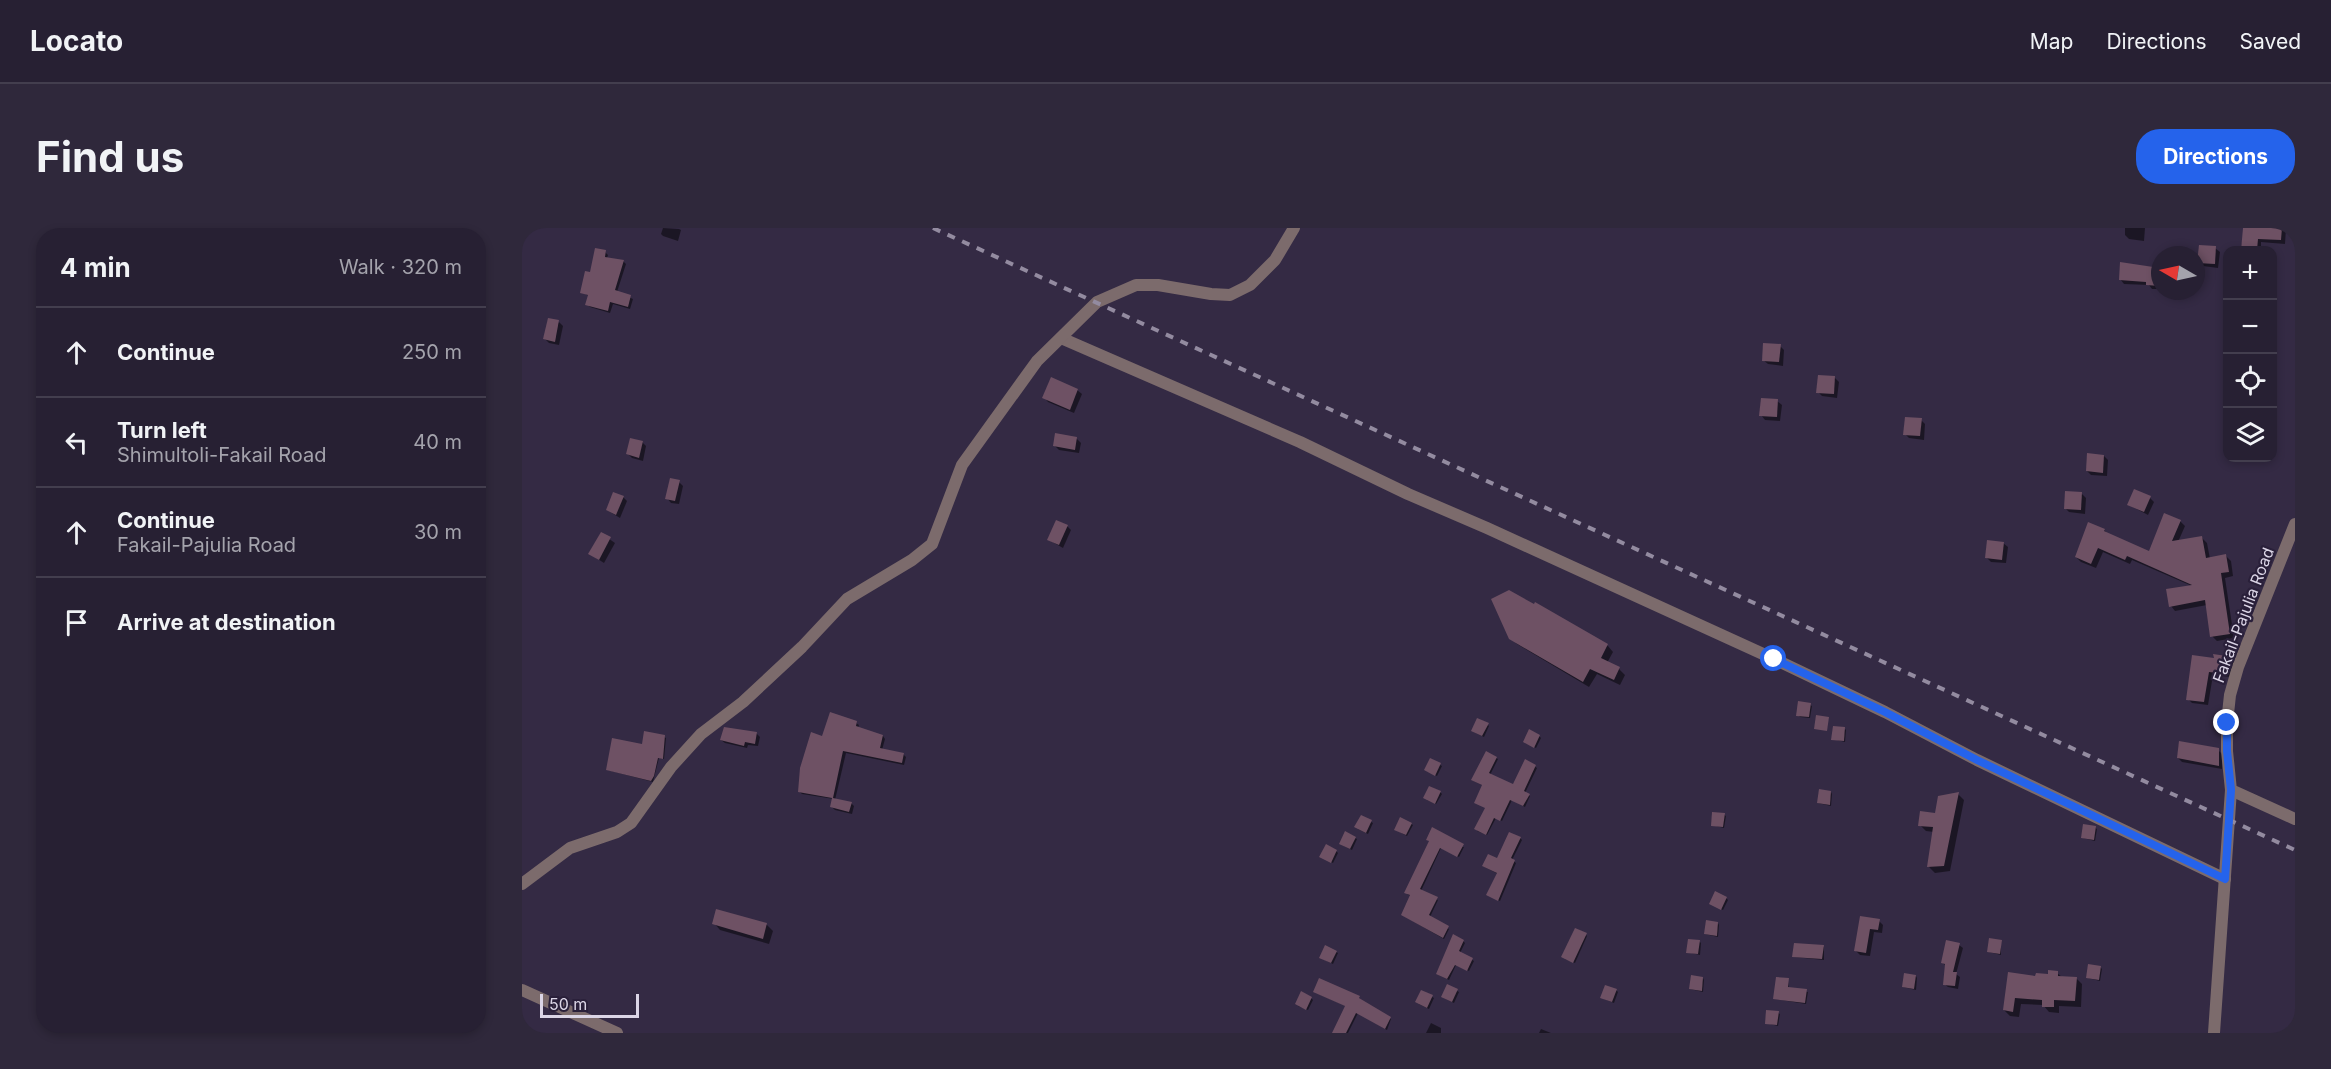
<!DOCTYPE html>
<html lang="en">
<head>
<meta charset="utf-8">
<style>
	body { margin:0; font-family:Inter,sans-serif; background:#2f283b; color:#f1f3f6 }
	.controls { position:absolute; right:18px; top:18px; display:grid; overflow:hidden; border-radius:12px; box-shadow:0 3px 9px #0003 }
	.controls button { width:54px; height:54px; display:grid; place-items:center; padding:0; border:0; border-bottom:2px solid #433e4e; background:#272033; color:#f1f3f6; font:30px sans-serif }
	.compass { position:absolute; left:1629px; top:18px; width:54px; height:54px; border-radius:50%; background:#272033; box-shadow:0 3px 9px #0003; rotate:279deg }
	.scale { position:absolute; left:18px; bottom:15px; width:99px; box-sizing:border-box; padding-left:6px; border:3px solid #dbd5e6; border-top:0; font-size:16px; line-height:21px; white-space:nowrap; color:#dbd5e6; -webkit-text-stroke:4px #2a203a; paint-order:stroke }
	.stop { position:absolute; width:18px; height:18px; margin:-14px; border:4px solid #2563eb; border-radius:50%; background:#fff }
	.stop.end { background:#2563eb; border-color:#fff; box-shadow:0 2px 6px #0008 }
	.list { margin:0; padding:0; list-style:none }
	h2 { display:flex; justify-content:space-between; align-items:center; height:78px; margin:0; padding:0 24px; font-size:26px }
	h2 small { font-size:20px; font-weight:400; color:#a4a3ac }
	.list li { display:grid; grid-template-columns:39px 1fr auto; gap:18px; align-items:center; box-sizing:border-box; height:90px; padding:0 24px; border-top:2px solid #433e4e }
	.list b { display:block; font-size:22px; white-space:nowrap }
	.list p { margin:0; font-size:20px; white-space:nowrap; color:#a4a3ac }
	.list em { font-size:20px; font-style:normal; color:#a4a3ac }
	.icon { flex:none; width:33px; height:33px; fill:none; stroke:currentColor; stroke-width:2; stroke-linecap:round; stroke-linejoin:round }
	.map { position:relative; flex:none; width:1773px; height:805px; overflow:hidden; border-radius:24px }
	header { display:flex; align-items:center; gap:36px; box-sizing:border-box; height:84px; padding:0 30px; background:#272033; border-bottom:2px solid #433e4e }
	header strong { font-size:28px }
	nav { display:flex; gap:33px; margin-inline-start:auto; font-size:21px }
	.intro { display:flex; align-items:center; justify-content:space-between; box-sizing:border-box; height:144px; padding:0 36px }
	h1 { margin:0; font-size:42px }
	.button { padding:15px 27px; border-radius:24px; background:#2563eb; color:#fff; font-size:21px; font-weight:700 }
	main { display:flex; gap:36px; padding:0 36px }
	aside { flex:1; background:#272033; border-radius:24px; box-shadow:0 3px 9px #0003 }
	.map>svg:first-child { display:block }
</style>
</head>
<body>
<header>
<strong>Locato</strong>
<nav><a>Map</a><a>Directions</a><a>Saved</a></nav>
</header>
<div class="intro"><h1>Find us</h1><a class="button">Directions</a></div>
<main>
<aside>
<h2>4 min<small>Walk · 320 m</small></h2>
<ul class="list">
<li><svg class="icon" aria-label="ahead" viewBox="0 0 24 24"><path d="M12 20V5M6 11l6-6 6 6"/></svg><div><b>Continue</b></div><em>250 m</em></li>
<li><svg class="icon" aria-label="left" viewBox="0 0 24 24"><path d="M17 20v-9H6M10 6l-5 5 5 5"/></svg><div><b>Turn left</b><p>Shimultoli-Fakail Road</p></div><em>40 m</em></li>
<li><svg class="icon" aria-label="ahead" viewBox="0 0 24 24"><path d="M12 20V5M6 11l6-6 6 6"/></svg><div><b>Continue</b><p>Fakail-Pajulia Road</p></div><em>30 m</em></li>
<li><svg class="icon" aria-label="arrive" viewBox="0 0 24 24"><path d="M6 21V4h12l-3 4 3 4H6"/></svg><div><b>Arrive at destination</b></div></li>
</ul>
</aside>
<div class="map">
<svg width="1773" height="805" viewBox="0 0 1773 805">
	<rect width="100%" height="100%" fill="#342a44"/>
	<g fill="#0007">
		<path d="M141,0L157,1L159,2L156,13L141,8L139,6Z"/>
		<path d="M1603,0H1623L1622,13L1607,11L1603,7Z"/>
		<path d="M1722,0H1764L1763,16L1739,14V22H1719Z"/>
		<path d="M1693,20L1698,24L1696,40L1681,38L1677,34Z"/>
		<path d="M83,24L86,27L85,30L101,33L104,36L95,64L111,71L108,81L91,76L88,85L68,79L65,76L67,68L60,64Z"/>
		<path d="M1638,41V61H1630L1627,57L1602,56L1598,51Z"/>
		<path d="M37,94L41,98L37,117L27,115L23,111Z"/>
		<path d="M1258,118L1262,122L1261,138L1246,136L1241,132Z"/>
		<path d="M1312,149L1317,154L1315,170L1300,168L1296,164Z"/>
		<path d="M555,162L560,166L552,185L526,174L522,169Z"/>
		<path d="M1255,173L1260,177L1258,193L1243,192L1239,187Z"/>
		<path d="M1399,192L1403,196L1402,212L1387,210L1383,206Z"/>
		<path d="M555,211L559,215L557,225L537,222L533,218Z"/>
		<path d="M120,214L124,218L121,233L110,230L106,226Z"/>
		<path d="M1582,228L1586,232L1585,248L1569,247L1565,243Z"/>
		<path d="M157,254L161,258L157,276L149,275L145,270Z"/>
		<path d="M1560,266L1564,270L1563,286L1547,284L1543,280Z"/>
		<path d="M101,269L105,273L98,290L85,282Z"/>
		<path d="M1628,270L1632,274L1626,287L1607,277Z"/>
		<path d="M1658,293L1663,298L1656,314L1680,310L1685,315L1688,331L1704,328L1709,333L1711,348L1703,350L1712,410L1695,413L1690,408L1685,377L1653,383L1649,378L1670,358L1610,332L1608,336L1581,324L1574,340L1559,334L1554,329L1582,302L1587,307L1628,325Z"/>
		<path d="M545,298L549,302L541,320L527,312Z"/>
		<path d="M80,306L93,315L82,335L68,326Z"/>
		<path d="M1481,315L1486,319L1484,335L1469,334L1465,330Z"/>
		<path d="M1014,376L1086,418L1091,424L1085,435L1097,441L1103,447L1098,457L1075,446L1067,459L995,416L988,410Z"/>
		<path d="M1710,430L1714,434L1709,449L1691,447L1686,477L1670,475L1666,471L1693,432Z"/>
		<path d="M1288,477L1290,478L1288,490L1278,489L1276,487Z"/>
		<path d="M334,495L337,497L336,500L361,508L363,511L360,522L381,526L384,529L382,537L324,525L313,572L329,575L332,578L330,586L313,582L310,579L312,571L280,566L277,563L301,509Z"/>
		<path d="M966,497L967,498L962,509L952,504Z"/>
		<path d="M1323,501L1324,502L1323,514L1311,511Z"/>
		<path d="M234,505L238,509L236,518L226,517L225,520L203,515L199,512Z"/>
		<path d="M1017,508L1019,510L1014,520L1004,515Z"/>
		<path d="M142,509L144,510L142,531L137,530L131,554L86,542L121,518Z"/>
		<path d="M1696,522L1700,526V541L1660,534L1656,530Z"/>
		<path d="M974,530L976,531L968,547L991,558L1004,533L1015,540L1003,565L1008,568L1003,579L990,572L980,593L974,590L965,607L955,603L964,580L962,558L952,553Z"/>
		<path d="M908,532L920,538L915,548L905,543Z"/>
		<path d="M918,564L920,566L914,576L905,572Z"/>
		<path d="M1309,564L1310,566L1309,578L1296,575Z"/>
		<path d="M1436,566L1442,572L1428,643L1413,645L1407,639L1412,604L1404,603L1398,597L1414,587Z"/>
		<path d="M1202,587L1204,588L1202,600L1190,597Z"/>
		<path d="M849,594L851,595L846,606L836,601Z"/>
		<path d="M889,596L891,597L885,608L876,603Z"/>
		<path d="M1573,600L1575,601L1573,613L1561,610Z"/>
		<path d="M833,610L835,611L830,622L820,617Z"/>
		<path d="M998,610L1000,612L990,632L994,635L978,673L968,668L976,646L961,638L976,632Z"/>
		<path d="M908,614L942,619L937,629L919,620L899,663L916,672L908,689L927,701L922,711L882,688L889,668L885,666Z"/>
		<path d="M814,623L816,625L811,635L801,630Z"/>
		<path d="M1204,670L1206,672L1201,682L1191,677Z"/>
		<path d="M1339,690L1357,693L1361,697L1360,705L1352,704L1348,728L1338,727L1334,723Z"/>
		<path d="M192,695L245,697L251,703L247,716L198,702Z"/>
		<path d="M1196,695L1197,697L1196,709L1183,706Z"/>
		<path d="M1064,707L1065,708L1053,735L1043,731Z"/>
		<path d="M941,713L943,715L938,725L952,733L947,743L934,737L927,752L917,747Z"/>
		<path d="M1479,713V727L1467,724Z"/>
		<path d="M1178,714L1179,715L1178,727L1165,724Z"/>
		<path d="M1437,717L1441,720L1434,746L1438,749L1436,761L1426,759L1422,756L1425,739L1421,735Z"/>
		<path d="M1302,719V732L1272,729Z"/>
		<path d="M814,724L816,725L811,736L801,731Z"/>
		<path d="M1578,739L1580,741L1578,753L1566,750Z"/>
		<path d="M1535,745L1540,749L1554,750L1560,756L1559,779L1537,778V785L1527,784L1521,777L1499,776L1497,789L1488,788L1482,782L1487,746L1514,750Z"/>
		<path d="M1394,748L1395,750L1394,762L1381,759Z"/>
		<path d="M1181,750L1182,752L1181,764L1168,761Z"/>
		<path d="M1266,752L1267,761L1286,764L1284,776L1253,771Z"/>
		<path d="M925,758L937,764L932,775L922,770Z"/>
		<path d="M1094,762L1096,764L1092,775L1082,771Z"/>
		<path d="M794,765L837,769L838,773L869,791L865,802L836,785L826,805H811L824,778Z"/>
		<path d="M910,769L912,770L907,781L897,776Z"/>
		<path d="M789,770L791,772L786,782L776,778Z"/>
		<path d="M1256,785L1258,786L1256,798L1244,795Z"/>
		<path d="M909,795L919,800V805H904Z"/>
		<path d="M1019,801L1029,805H1030H1017Z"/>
	</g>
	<g fill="#6e5164">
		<path d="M1721,0H1760L1759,12L1736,11L1735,22H1719Z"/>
		<path d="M1677,17L1694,18L1693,36L1675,35Z"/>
		<path d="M73,20L84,22L83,29L102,32L93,62L109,67L106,79L88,74L86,83L63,77L66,67L58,65L63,43L68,44Z"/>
		<path d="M1598,34L1638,40V58L1624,57V54L1597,52Z"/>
		<path d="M26,90L37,92L33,114L21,111Z"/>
		<path d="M1241,115L1259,116L1257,134L1240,133Z"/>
		<path d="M1296,147L1313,148L1312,166L1294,165Z"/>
		<path d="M529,149L556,161L548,182L520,170Z"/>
		<path d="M1239,170L1256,171L1255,189L1237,188Z"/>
		<path d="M1383,189L1400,190L1398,208L1381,207Z"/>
		<path d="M533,205L555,209L553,222L531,218Z"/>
		<path d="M108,210L121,213L117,230L104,226Z"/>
		<path d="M1565,225L1582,227L1581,245L1564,243Z"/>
		<path d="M148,250L158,252L153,273L143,271Z"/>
		<path d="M1612,261L1629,268L1622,284L1605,277Z"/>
		<path d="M1543,263L1560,264L1559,282L1542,281Z"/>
		<path d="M91,264L102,268L94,287L84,282Z"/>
		<path d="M1642,285L1659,292L1650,313L1680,308L1684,330L1704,326L1707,344L1699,345L1708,406L1688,409L1683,372L1647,379L1644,361L1670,357L1605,328L1603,332L1576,320L1569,336L1553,329L1566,294L1583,301L1582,303L1627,323Z"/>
		<path d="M534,292L546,297L537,317L525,312Z"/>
		<path d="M79,304L89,309L77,332L66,326Z"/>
		<path d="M1465,312L1482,314L1480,332L1463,330Z"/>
		<path d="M987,362L1012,376L1013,374L1086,416L1079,430L1098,439L1092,452L1068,441L1061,454L987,411L969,371Z"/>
		<path d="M1691,426L1711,429L1705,446L1687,444L1682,474L1664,472L1670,427L1692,430Z"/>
		<path d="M1276,473L1289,475L1287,489L1274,488Z"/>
		<path d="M308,484L335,493L334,498L361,507L358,520L382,525L380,535L321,523L311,570L330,574L327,584L308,579L310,570L276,564L278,540L289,504L300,508Z"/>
		<path d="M1294,487L1307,489L1305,503L1292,501Z"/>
		<path d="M955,490L967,495L960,508L949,503Z"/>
		<path d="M1311,498L1323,499L1322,513L1309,512Z"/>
		<path d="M202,499L235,504L233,516L223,514L222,518L198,512Z"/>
		<path d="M1007,501L1018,507L1012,520L1001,514Z"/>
		<path d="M122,503L143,507L141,531L136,530L132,548L129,553L84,542L90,510L120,516Z"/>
		<path d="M1657,513L1697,520V538L1655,530Z"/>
		<path d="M964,523L975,529L967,545L991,556L1003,531L1014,537L1002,563L1008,566L1001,578L988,572L978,593L972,590L964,607L952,601L963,580L952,575L960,557L949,552Z"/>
		<path d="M908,530L919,535L913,548L902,542Z"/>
		<path d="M907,558L919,563L913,576L901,570Z"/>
		<path d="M1297,561L1309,563L1308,577L1295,575Z"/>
		<path d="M1437,564L1422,638L1405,639L1411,599L1396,598L1398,583L1413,585L1416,568Z"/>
		<path d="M1190,584L1203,585L1201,599L1189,598Z"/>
		<path d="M839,587L850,592L844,605L832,599Z"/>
		<path d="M878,589L890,595L884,607L872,602Z"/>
		<path d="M1561,596L1574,598L1572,612L1559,610Z"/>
		<path d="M910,599L942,616L935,629L918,620L898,661L916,669L907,687L927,698L921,710L879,687L888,667L882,665L907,613L904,612Z"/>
		<path d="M823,603L834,609L828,621L817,616Z"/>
		<path d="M987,604L999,609L989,630L993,632L976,673L964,667L975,645L960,638L966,626L975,630Z"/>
		<path d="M804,616L815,622L809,635L797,629Z"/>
		<path d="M1193,663L1205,669L1199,682L1187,676Z"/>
		<path d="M194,681L245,695L241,711L190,696Z"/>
		<path d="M1338,688L1358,691L1356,702L1348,701L1344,725L1332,723Z"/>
		<path d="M1184,692L1196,694L1195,708L1182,706Z"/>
		<path d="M1053,700L1065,705L1051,735L1039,729Z"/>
		<path d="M931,706L942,712L937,723L951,730L945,743L933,737L925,751L914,746Z"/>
		<path d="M1467,710L1480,712L1478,726L1465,724Z"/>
		<path d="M1166,711L1178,712L1176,726L1164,725Z"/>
		<path d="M1424,712L1438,715L1431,744H1435L1433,758L1421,757L1423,736L1419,735Z"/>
		<path d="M1272,715L1302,717L1300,731L1270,729Z"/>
		<path d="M803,717L815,723L809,735L797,730Z"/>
		<path d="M1566,736L1579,738L1577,752L1564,750Z"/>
		<path d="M1526,742L1536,743V748L1555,749L1553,773L1532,772V779H1520V772L1493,770L1491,784L1481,782L1486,744L1513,748L1514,745L1526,746Z"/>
		<path d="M1382,745L1394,747L1392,761L1380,759Z"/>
		<path d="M1169,747L1181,749L1180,763L1167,761Z"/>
		<path d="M1254,749L1267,750L1266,759L1285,761L1283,775L1251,771Z"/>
		<path d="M797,750L838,768L837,770L869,789L863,801L834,785L824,805H810L823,778L791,764Z"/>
		<path d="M925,756L936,761L930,774L919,769Z"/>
		<path d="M1083,757L1095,761L1090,774L1078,770Z"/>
		<path d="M899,762L911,767L905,780L893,774Z"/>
		<path d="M779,763L790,769L784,782L773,776Z"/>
		<path d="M1244,782L1257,783L1255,797L1243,796Z"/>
	</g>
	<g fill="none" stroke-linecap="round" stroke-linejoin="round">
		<g stroke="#7c6b6c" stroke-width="12">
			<path d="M539,110L778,214L886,266L965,300L1252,431L1363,484L1455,532L1703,651"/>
			<path d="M0,656L48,620L95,604L109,595L149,539L179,506L221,474L280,419L325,371L390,332L410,316L440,237L515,133L575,74L614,57H636L689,66L708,67L728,57L753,32L772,0"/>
			<path d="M0,762L95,805"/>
			<path d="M1692,805L1709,562"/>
		</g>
		<path stroke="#7c6b6c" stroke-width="12" d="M1773,296L1716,439L1708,467L1705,495V523L1709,562L1773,591"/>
		<path stroke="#938ba0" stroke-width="4" stroke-dasharray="8 8" stroke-linecap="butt" d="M411,0L1773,622"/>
	</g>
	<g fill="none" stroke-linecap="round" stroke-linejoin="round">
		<path stroke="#2563eb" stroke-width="8" d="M1252,431L1363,484L1455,532L1703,651L1709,562L1705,523V495"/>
	</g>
	<g text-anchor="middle" stroke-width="4.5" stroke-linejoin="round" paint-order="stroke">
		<g font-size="16" fill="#dbd5e6" stroke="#2a203a">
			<text transform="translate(1721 387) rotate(-69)" y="6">Fakail-Pajulia Road</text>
		</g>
	</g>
</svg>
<div class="controls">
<button>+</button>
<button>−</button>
<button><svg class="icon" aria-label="locate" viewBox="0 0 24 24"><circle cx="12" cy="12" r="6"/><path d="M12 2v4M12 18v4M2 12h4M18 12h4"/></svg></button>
<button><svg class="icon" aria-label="layers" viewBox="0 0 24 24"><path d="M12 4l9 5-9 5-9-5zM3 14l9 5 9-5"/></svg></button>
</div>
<svg class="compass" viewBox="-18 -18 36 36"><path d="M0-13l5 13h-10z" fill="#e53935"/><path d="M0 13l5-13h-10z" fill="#a4a3ac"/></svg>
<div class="scale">50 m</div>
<div class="stop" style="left:1252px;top:431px"></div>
<div class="stop end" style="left:1705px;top:495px"></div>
</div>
</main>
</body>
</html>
